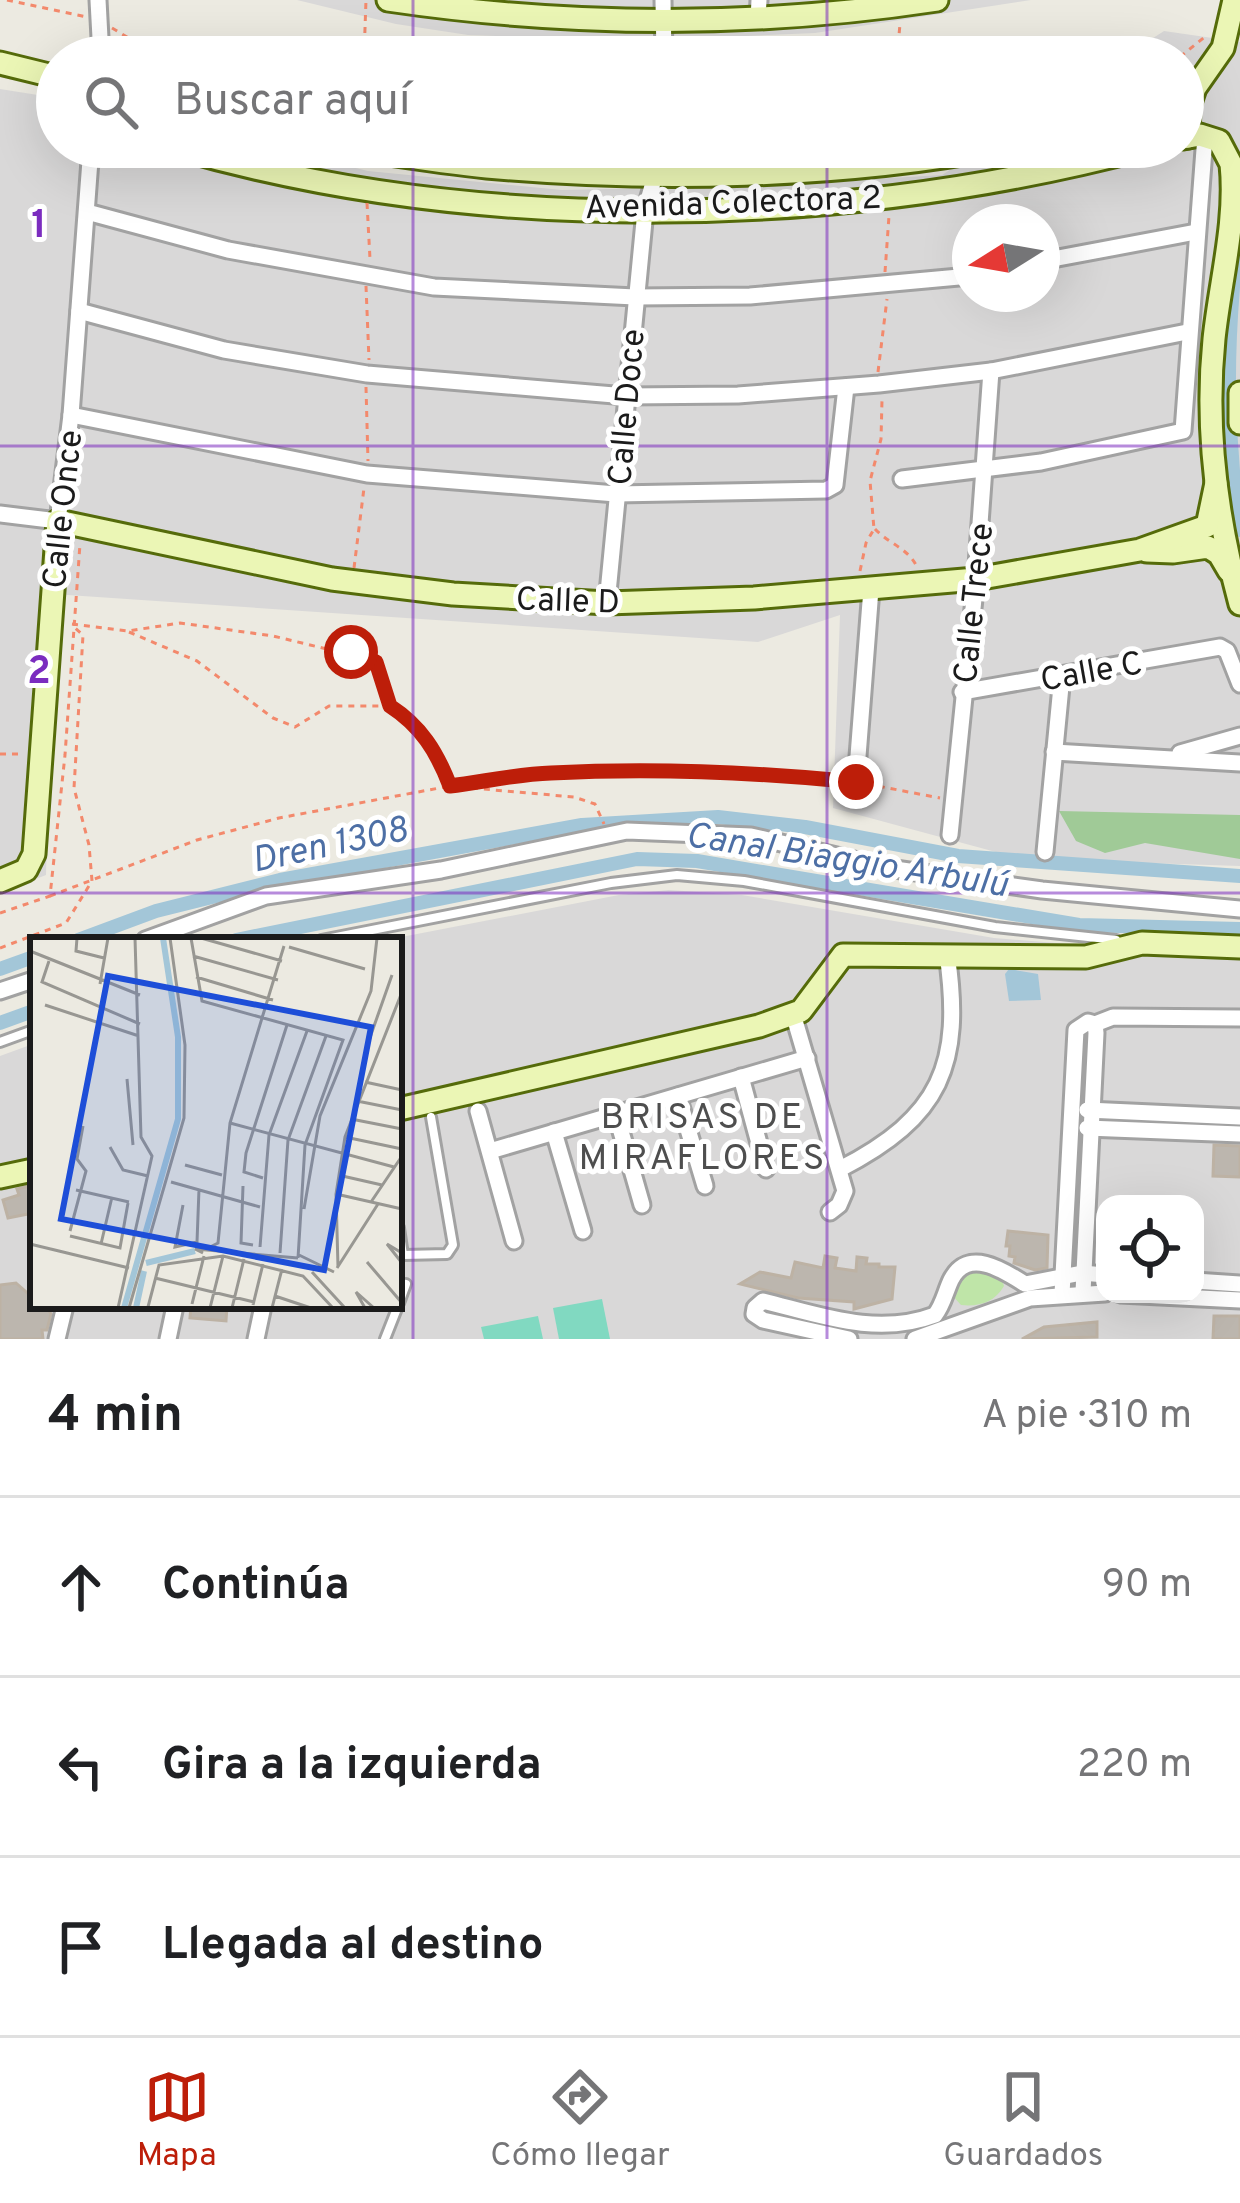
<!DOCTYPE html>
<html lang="es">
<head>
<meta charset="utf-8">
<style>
	body { margin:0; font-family:Overpass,sans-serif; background:#f6f6f6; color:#202124 }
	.controls { position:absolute; right:36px; bottom:36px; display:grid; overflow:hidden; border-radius:24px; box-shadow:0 12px 48px #0002 }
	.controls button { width:108px; height:108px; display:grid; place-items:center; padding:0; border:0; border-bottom:3px solid #e0e0e0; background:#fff; color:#202124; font:60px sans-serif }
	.compass { position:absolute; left:952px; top:204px; width:108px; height:108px; border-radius:50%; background:#fff; box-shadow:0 12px 48px #0002; rotate:259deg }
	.stop { position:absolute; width:36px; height:36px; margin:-27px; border:9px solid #bd1e09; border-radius:50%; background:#fff }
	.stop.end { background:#bd1e09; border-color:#fff; box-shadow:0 3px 12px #0008 }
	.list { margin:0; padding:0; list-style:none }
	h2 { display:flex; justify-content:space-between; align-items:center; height:156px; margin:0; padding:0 48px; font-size:51px }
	h2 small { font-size:39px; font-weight:400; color:#757577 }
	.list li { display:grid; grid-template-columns:78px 1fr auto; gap:36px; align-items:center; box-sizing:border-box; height:180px; padding:0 48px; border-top:3px solid #e0e0e0 }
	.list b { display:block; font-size:45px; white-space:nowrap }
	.list em { font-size:39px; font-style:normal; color:#757577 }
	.icon { flex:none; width:66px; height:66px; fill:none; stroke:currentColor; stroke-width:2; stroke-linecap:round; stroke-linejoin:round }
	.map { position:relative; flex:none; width:1240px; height:1339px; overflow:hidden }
	.search { position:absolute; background:#fff; box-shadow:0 12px 48px #0002; left:36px; right:36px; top:36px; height:132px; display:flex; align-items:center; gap:30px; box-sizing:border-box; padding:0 42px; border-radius:66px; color:#757577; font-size:45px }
	.sheet { height:696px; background:#fff }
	nav { display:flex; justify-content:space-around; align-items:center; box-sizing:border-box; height:168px; border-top:3px solid #e0e0e0; background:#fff; font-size:33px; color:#757577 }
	nav a { display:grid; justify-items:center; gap:6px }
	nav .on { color:#bd1e09 }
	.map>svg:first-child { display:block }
</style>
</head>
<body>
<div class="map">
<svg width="1240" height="1339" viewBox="0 0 1240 1339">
	<rect width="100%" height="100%" fill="#eceae1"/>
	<g fill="#d9d8d8" fill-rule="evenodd">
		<path d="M297,0H1031L815,33L627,41L468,35L396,24Z"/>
		<path d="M1164,31L1240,42V866L1022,859L833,808L840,615L758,642L53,594L46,875L0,893V89L57,98V147H271L368,171L562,190L755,186L942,175L985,147H1183V57H1124ZM970,222H1042V294H970Z"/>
		<path d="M669,890L742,895L994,938L1240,958V1339H0V1056L33,1044V1306H399V940H386L619,895ZM1105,1204H1195V1294H1105Z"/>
	</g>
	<path fill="#bfe5a8" d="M975,1269L1001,1277L1004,1286C995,1302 979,1307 961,1305L952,1295L960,1276Z"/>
	<path fill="#a0ca97" d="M1059,811L1240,815V859L1145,843L1105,853L1076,841Z"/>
	<g fill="#81d9c1">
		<path d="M602,1299L610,1339H559L553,1308Z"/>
		<path d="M538,1316L543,1339H484L481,1327Z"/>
	</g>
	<path fill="#a3c6d8" d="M1009,969L1038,974L1041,1000L1009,1001L1005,974Z"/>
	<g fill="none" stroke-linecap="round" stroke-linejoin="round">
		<g stroke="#a3c6d8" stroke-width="14">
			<path d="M1236,255C1226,351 1226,434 1240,530"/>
			<path d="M78,940L156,911L280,880L582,825L718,817L805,827L958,856L1240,876"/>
			<path d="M236,940L637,859L697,861L1079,925L1240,929"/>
			<path d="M0,969L33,957"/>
			<path d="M0,1023L33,1011"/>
		</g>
	</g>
	<g fill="#bcb6ae" stroke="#bdb2a4" stroke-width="3">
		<path d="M1214,1145L1240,1146V1177L1213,1176Z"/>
		<path d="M33,1185V1213L8,1218L3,1200L19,1195L17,1189Z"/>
		<path d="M1008,1231L1048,1235L1047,1268L1035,1270L1014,1263L1015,1257L1009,1256L1010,1246H1006Z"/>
		<path d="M825,1256L837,1258L835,1268L856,1271L857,1257L867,1258L866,1264H879V1267H895L892,1299L854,1309V1302L798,1298L740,1284L760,1272L791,1278L795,1262L823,1268Z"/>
		<path d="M16,1283L33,1298V1306H46L51,1314L47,1330H42L43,1339H0V1285Z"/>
		<path d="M191,1306H227L226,1321L190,1318Z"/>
		<path d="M1214,1316H1240V1339H1213Z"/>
		<path d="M1097,1322V1337L1022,1339L1044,1327Z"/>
	</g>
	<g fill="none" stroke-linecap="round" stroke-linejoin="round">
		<g stroke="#a2a2a2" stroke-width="14">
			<g id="lane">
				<path d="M321,940L611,883L677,875L744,881L995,927L1116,940"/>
				<path d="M0,1042L33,1030"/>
				<path d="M399,1228L403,1255L447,1254L453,1245L431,1117"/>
				<path d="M399,1303L406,1284"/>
				<path d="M385,1339L398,1306"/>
			</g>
		</g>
		<g stroke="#a2a2a2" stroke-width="21">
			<g id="street">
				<path d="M98,0L101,57"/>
				<path d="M663,0L664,57"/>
				<path d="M758,19L759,0"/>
				<path d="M87,212L228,250L434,287L635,297L750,296L970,276"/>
				<path d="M1042,261L1196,232"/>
				<path d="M79,311L224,350L367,374L626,396L738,395L879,384L991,371L1187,332"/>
				<path d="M71,415L367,474L616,494L826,490L835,485L846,387"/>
				<path d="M902,479L1041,462L1183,431L1205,136"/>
				<path d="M0,514L58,521L71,415L91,147"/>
				<path d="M607,603L645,211L663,147"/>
				<path d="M962,692L1220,647L1227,651L1240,684"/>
				<path d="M1054,752L1240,763"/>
				<path d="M1180,753L1240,736"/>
				<path d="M856,782L871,589"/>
				<path d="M950,835L976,579L991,371"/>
				<path d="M1045,852L1062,676"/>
				<path d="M145,940L266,896L441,870L627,831L751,836L888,868L1042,890L1240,909"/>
				<path d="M0,991L33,980"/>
				<path d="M796,1024L845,1191L839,1205L830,1212"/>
				<path d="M1095,1024L1113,1017L1240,1018"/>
				<path d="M741,1077L766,1169"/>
				<path d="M678,1096L705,1186"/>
				<path d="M1087,1110L1240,1117"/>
				<path d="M478,1111L514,1241"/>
				<path d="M616,1114L642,1205"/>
				<path d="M1087,1128L1240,1134"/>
				<path d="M554,1132L583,1231"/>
				<path d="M490,1151L807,1058"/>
				<path d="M840,1169C941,1117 963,1065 947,954"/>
				<path d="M1195,1281L1240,1284"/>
				<path d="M1062,1294L1076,1030L1088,1022L1095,1024L1096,1033L1083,1292"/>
				<path d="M1120,1294L1240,1300"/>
				<path d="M57,1339L65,1306"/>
				<path d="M168,1339L175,1306"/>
				<path d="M256,1339L263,1306"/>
				<path d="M849,1339L763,1320L754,1314L755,1308L763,1301C820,1315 877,1337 935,1315C943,1305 945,1293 951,1280C968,1247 1003,1270 1025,1284L1082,1273L1105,1275"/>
				<path d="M915,1339L1030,1298L1105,1293"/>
			</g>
		</g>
		<g stroke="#556b0a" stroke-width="27">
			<g id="secondary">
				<path d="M388,0C572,27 753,28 937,0"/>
				<path d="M0,63L57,77"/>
				<path d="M1188,137L1189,106L1195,88L1223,48L1234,0"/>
				<path d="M1183,138L1200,135L1219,141L1231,164C1237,221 1220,282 1214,339C1205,427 1217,519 1240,604"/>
				<path d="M174,147C481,236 841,229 1149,147"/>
				<path d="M341,147C390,154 438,162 487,167C650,182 842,178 1002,147"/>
				<path d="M1240,393V423"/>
				<path d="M1147,551L1173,552L1208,547L1219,554L1229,571"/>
				<path d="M0,881L26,870L34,854L58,521L332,579L453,594L607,603L754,598L976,579L1140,550L1207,526L1216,483"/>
				<path d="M399,1109L759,1026L801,1011L843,955L1086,957L1142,943L1240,947"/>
				<path d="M0,1177L33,1170"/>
			</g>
		</g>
		<g stroke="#f3896c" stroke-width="3" stroke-dasharray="6 6" stroke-linecap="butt">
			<path d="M7,0L87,17"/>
			<path d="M112,28L152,52L174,57"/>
			<path d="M364,57L366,0"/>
			<path d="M897,57L900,24"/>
			<path d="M1180,57L1207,35"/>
			<path d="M367,203L370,259"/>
			<path d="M885,272L889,216"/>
			<path d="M366,286L369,360"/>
			<path d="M878,372L887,299"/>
			<path d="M366,387L368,461"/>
			<path d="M875,529C888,543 907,548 916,565"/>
			<path d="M354,568L364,488"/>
			<path d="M860,571L866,543L874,529L870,481L881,439L882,400"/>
			<path d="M72,624L128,631L180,623L273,636L376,661L390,706L414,721L451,786"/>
			<path d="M129,632L197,661L273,718L295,727L329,706H387"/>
			<path d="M0,754H22"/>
			<path d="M867,784L940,798"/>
			<path d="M460,787L574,797L595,804L604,824"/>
			<path d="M50,896L197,840L279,818L450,786L547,773L779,775L839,780"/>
			<path d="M0,913L50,896L65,755L80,544"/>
			<path d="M0,948L66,923L92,881L89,845L74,788L83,635L73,626"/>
		</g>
		<use href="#lane" stroke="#fff" stroke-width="8"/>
		<use href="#street" stroke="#fff" stroke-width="15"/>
		<use href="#secondary" stroke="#ebf6b5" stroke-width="21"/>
	</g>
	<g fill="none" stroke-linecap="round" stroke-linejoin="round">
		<path stroke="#bd1e09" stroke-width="15" d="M351,652L376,662L390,706C421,726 437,752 450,786C483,782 517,774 551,773C652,768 755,772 856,782"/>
	</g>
	<path fill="none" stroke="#7b2cbf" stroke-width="3" stroke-opacity="0.55" d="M413,0V57M827,0V57M413,147V1339M827,147V1339M0,446H1240M0,893H1240"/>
	<g text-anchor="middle" stroke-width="10" stroke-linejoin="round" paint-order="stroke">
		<g font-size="33" fill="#1b1b1b" stroke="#fff">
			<text transform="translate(733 201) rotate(-2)" y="12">Avenida Colectora 2</text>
			<text transform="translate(625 407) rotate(-85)" y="12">Calle Doce</text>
			<text transform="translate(61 509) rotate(-84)" y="12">Calle Once</text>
			<text transform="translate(568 599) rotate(2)" y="12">Calle D</text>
			<text transform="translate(972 603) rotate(-84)" y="12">Calle Trece</text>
			<text transform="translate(1091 670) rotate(-10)" y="12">Calle C</text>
		</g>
		<g font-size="36" font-style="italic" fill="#4d6fa5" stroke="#fff">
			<text transform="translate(329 843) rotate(-12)" y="13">Dren 1308</text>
			<text transform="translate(847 858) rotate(9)" y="13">Canal Biaggio Arbulú</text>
		</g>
		<g font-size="36" letter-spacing="3" fill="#4e4e4e" stroke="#fff">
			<text x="703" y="1128">BRISAS DE<tspan x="703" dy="41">MIRAFLORES</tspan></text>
		</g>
	</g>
	<g transform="translate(30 937)">
		<rect width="372" height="372" fill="#eceae1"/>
		<path fill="none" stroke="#a3c6d8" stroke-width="6" d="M116,326L165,314M94,371L148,182V100L133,1M106,371L114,334"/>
		<path fill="none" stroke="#989792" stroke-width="3" d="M47,1L46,14L74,21M161,1L172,64L313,103L275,208L268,321M171,1L252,24M259,10L335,32M0,14L110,58M163,19L248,43M19,24L12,45L110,87M166,40L243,63M70,47L78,1M15,68L109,99M337,109L362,38M97,142L103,208M335,145L372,153M327,164L372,173M321,182L372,192M200,186L364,230M315,200L372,212M80,210L93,233L118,239M155,228L192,238M308,238L352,248M233,241L214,235L216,216L257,88M141,245L230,270M213,249L211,306L223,308M46,253L99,265M306,257L372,272M341,265L372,219M153,268L145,310L167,305L169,252M274,272L290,179L341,54L347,1M40,294L56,234L47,222L53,189M40,299L90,311L98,266M0,307L99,331M71,307L82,260M180,310L188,306L200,186L254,9M230,310L239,198L277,94M173,316L165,312L268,321M250,316L258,203L296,99M372,316L357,307L372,326M269,318L304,335M308,330L306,257L315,200L372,55M307,331L348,267M282,335L315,371M125,341L224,365M355,346L337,325L372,366M245,359L281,371M162,367L174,319M223,368L233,327M118,370L129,328L193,319L273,339L303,371M88,371L122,219L111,200L105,1M99,371L154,181L155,108L140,1M180,371L193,319M202,371L214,322M242,371L252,332M335,371L326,355L344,371"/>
		<path fill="#1d4ed8" fill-opacity="0.15" stroke="#1d4ed8" stroke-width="6" d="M78,39L341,90L294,333L31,282Z"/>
		<rect width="372" height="372" fill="none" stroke="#1b1b1b" stroke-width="6"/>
	</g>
	<g font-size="39" text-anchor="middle" font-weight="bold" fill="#7b2cbf" stroke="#fff" stroke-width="10" stroke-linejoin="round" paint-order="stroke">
		<text x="39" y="237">1</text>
		<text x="39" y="683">2</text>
	</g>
</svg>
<div class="controls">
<button><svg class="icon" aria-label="locate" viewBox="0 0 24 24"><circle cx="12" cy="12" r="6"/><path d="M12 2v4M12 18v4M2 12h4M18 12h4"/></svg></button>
</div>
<svg class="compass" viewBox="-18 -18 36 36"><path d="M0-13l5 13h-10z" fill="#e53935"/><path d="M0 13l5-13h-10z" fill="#757577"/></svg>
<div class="stop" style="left:351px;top:652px"></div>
<div class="stop end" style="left:856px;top:782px"></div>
<div class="search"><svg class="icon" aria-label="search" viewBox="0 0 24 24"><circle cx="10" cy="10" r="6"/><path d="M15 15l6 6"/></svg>Buscar aquí</div>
</div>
<section class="sheet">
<h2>4 min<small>A pie · 310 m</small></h2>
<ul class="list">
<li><svg class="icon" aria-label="ahead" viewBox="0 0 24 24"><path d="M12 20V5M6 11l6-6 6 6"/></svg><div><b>Continúa</b></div><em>90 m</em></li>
<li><svg class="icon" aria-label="left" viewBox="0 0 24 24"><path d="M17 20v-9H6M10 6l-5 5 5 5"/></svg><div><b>Gira a la izquierda</b></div><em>220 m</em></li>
<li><svg class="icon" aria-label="arrive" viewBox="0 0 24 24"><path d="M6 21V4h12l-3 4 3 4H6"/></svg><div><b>Llegada al destino</b></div></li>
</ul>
</section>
<nav>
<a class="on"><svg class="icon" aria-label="map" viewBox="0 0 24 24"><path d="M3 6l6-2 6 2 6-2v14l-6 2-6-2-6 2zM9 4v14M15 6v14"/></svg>Mapa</a>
<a><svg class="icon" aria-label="directions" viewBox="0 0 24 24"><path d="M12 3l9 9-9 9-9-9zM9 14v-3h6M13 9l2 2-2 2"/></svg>Cómo llegar</a>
<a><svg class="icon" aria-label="saved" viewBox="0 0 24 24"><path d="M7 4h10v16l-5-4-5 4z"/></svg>Guardados</a>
</nav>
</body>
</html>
